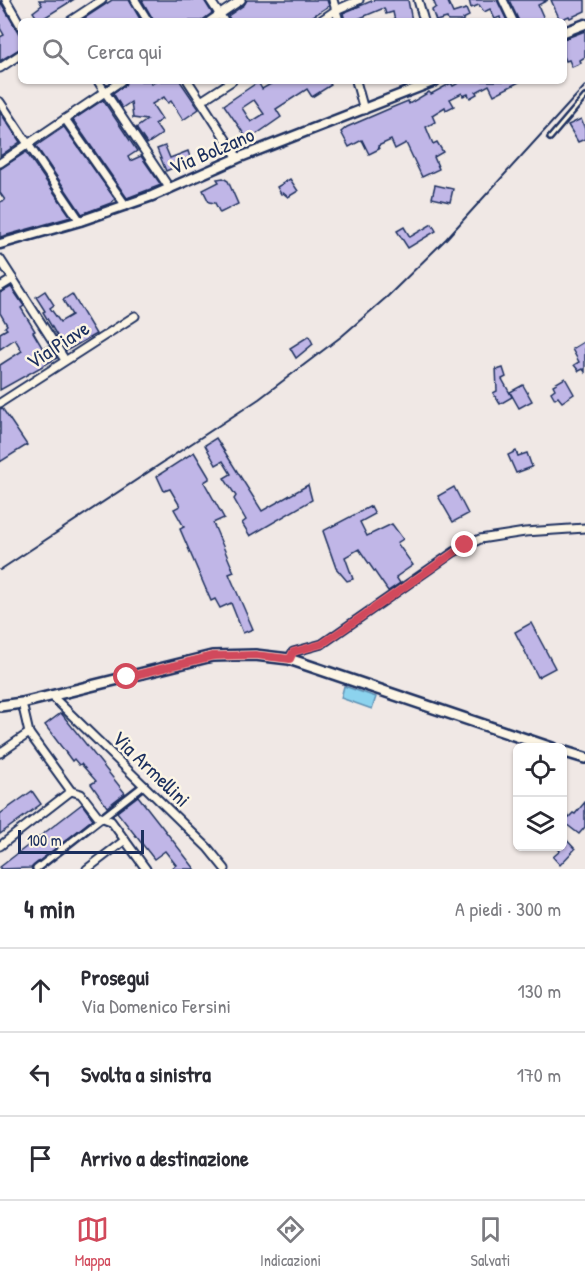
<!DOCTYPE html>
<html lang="it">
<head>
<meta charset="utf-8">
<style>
	body { margin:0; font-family:"Patrick Hand",sans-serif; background:#f2f2f3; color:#2b2b33 }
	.controls { position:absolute; right:18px; bottom:18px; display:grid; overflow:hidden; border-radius:9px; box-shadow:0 2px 4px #0004 }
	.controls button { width:54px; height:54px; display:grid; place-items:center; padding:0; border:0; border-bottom:2px solid #e1e1e2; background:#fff; color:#2b2b33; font:30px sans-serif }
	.scale { position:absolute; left:18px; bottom:15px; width:126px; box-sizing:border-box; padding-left:6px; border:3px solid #1b2f5e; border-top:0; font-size:16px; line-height:21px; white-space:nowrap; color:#1b2f5e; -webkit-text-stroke:4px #fcf5e5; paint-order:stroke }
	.stop { position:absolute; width:18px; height:18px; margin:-14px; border:4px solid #d1495b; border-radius:50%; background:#fff }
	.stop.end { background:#d1495b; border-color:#fff; box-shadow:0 2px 6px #0008 }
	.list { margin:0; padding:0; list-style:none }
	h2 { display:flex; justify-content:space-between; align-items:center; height:78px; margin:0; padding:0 24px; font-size:26px }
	h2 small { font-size:20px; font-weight:400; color:#7c7c81 }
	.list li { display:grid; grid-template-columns:39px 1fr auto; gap:18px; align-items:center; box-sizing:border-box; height:84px; padding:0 24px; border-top:2px solid #e1e1e2 }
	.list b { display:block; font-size:22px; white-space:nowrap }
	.list p { margin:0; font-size:20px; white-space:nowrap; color:#7c7c81 }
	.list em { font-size:20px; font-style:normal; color:#7c7c81 }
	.icon { flex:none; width:33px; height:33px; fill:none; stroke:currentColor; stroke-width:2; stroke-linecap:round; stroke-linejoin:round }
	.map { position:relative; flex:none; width:585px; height:869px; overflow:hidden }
	.search { position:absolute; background:#fff; box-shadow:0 2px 4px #0004; left:18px; right:18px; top:18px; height:66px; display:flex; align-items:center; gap:15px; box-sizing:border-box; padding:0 21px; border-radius:9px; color:#7c7c81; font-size:22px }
	.sheet { height:330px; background:#fff }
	nav { display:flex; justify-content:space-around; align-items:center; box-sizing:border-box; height:84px; border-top:2px solid #e1e1e2; background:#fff; font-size:16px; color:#7c7c81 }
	nav a { display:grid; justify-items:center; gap:3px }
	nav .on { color:#d1495b }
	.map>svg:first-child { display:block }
</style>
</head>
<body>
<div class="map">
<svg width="585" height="869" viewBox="0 0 585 869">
	<rect width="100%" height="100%" fill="#f0e8e5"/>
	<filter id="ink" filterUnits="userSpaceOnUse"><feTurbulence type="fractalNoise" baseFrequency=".0167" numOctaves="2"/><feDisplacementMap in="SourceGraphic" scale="12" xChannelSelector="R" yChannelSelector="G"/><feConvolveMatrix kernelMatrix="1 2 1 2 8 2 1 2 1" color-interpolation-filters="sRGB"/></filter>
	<g filter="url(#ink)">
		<path fill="#8cd3ee" stroke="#5f91b4" stroke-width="1.5" d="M344,686L376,697L372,709L341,698Z"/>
		<g fill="#c0b6e7" stroke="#1b2f5e" stroke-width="1.5" fill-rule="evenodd">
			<path d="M39,0H73L39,21L33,12L42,5Z"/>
			<path d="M112,0H129L141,21H80Z"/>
			<path d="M142,0H204L212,13L201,21H154Z"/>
			<path d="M247,0H327L329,6L310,18L312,21H231L228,16L244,5Z"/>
			<path d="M374,0H408L412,21H395L393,12L386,14L384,8L353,21H345L343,13Z"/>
			<path d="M433,0H447L453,13L466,9L469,16L463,19V21H448L447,18L436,21L432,10L436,7Z"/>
			<path d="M469,0H497L507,21H501L500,17L495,19L490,9L484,12L479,5L471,8Z"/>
			<path d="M509,0H548L538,5L545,21H519Z"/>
			<path d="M551,0H585V11L570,18L569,16L560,20Z"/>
			<path d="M0,1L21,37V48L0,61V37L4,35L0,28Z"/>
			<path d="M585,31V57L580,60L581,63L572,67L569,60L566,61L564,56V39Z"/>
			<path d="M127,81H151L152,84L156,81H180L199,109L183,120L171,101L168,103L164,97L152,104L162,119L155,124L162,134L147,144L136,128L147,120L133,118L131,102L122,108L113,93L125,85Z"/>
			<path d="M276,81H328L331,85L312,97L307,89L276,109L281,117L248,140L224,105L258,82L262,89ZM254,100L264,114L251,122L242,108Z"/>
			<path d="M462,81H521L494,95L489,85L476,92L477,94L470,98L468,94L463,96L462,93L450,99L454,106L446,110L445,107L432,115L435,122L426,127L433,144L437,142L443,152L434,157L439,169L422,177L406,143L395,149L391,140L378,146L379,149L369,154L362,140L349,147L341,132L347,127L391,108L408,101L409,104L429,92L431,94L451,83L453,86Z"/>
			<path d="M103,100L137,151L128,157L130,161L141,156L161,185L127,198L73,120Z"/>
			<path d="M0,112L20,142L0,156Z"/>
			<path d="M581,119L585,129V139L578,142L568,125Z"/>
			<path d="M64,127L115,199L111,203L82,214L36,146Z"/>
			<path d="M165,146L170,158L188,151L191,160L166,171L157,149Z"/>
			<path d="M26,152L71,217L0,237V202L5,200L0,193V169Z"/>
			<path d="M223,178L228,181L238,204L220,213L215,203L209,202L203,190L219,182L217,179Z"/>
			<path d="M290,179L298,191L288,197L283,193L281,194L277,187Z"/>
			<path d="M435,185L453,189L450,202L432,198Z"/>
			<path d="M432,224L436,231L408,248L397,231L404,227L410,237Z"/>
			<path d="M11,287L24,306L21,308L35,331L33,332L43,349L49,346L57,358L0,390V365L22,351L15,339L0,349V333L7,329L5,327L7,325L0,313V293Z"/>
			<path d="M45,291L54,305L50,308L60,322L72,315L63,300L72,294L96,334L66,351L43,312L45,311L36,297Z"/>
			<path d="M309,336L313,344L296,358L290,348Z"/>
			<path d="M585,341V372L583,369L579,371L574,365L579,362L572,349Z"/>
			<path d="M496,367L497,370L503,368L506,377L502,379L512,397L500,404L493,393L497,391Z"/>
			<path d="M565,378L574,394L562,402L558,397L555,399L551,392L555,389L553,385Z"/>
			<path d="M523,385L532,401L519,408L510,392Z"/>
			<path d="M2,408L27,445L0,462V409Z"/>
			<path d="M216,438L262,511L308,485L312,500L250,536L242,523L246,520L234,499L236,496L224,478L231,474L223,461L216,465L205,445Z"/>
			<path d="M516,451L518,456L527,453L532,467L516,473L508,455Z"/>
			<path d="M194,452L209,477V479L204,482L224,518L213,523L234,572L229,574L253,629L243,633L231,603L220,608L215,599L211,601L180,529L184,527L174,509L180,506L170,489L164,491L157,476Z"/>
			<path d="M454,487L468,514L453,522L438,496Z"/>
			<path d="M371,506L375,514L360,522L367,536L392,524L403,539L397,543L413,565L396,577L400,583L388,591L359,549L345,557L353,579L347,581L336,568L323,531Z"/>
			<path d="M531,623L555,668L538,677L515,632Z"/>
			<path d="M61,713L125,793L107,807L91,784L96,781L81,764L79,765L74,759L72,761L45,725Z"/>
			<path d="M32,791L41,804L0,834V814Z"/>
			<path d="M138,796L195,869H171L176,865L165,851L154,859L117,812Z"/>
			<path d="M585,802V827L579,834L562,821V808L569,817L573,813L575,814Z"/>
			<path d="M82,804L93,819L31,868L0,869V867Z"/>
			<path d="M562,835L575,849L560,865L553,857L560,851L556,846H562Z"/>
		</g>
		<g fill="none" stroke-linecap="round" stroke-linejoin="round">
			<g stroke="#1b2f5e" stroke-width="8">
				<path id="service" d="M550,138L585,97"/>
			</g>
			<g stroke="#1b2f5e" stroke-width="10">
				<path id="pedestrian" d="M36,869L144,785"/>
			</g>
			<g stroke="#1b2f5e" stroke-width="11">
				<g id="minor">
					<path d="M6,0L21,26"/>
					<path d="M135,0L148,21"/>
					<path d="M210,0L224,21"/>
					<path d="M333,0L339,21"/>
					<path d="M418,0L424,21"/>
					<path d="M503,0L513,21"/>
					<path d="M70,21L102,0"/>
					<path d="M210,21L241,0"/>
					<path d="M320,21L336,10L359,0"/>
					<path d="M0,68L21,54"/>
					<path d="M121,81L105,92L170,189"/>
					<path d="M188,81L238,158"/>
					<path d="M356,81L364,110"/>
					<path d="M201,101L232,81"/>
					<path d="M0,102L28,144L105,92L98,81"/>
					<path d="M65,119L126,206"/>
					<path d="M0,163L28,144L80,221"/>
					<path d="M0,259L65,360"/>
					<path d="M0,287L13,279"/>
					<path d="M0,403L135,316"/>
					<path d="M289,659L293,652L322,644L454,552L480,539L525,532L585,528"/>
					<path d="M51,695L208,848L225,869"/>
					<path d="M22,703L29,733L71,791L81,794L98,816L111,821L146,869"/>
					<path d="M0,753L29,733"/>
					<path d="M0,846L71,791"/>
					<path d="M87,869L125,840"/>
				</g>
			</g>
			<g stroke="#1b2f5e" stroke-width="13">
				<g id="tertiary">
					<path d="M564,32L585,24"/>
					<path d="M0,244L80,221L152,196L238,158L435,81"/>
				</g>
			</g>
			<g stroke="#1b2f5e" stroke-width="14">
				<g id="secondary">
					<path d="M0,706L22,703L212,656L255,655L289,659L552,748"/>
					<path d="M562,751L585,758"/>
				</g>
			</g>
			<use href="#service" stroke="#fcf5e5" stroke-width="3"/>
			<use href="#pedestrian" stroke="#fcf5e5" stroke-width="5"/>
			<use href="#minor" stroke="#fcf5e5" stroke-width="7"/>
			<use href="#tertiary" stroke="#fcf5e5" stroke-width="8"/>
			<use href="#secondary" stroke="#fcf5e5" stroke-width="9"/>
			<path stroke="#1b2f5e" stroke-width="2" d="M0,570L259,399L342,336L388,296L446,239L585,86"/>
		</g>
	</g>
	<g fill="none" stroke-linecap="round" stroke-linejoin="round" filter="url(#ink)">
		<path stroke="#d1495b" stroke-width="8" d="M127,677L213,656L255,655L290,659L293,652L322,644L465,545"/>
	</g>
	<g text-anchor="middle" stroke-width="5" stroke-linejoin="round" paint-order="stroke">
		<g font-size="21" fill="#1b2f5e" stroke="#fcf5e5">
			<text transform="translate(212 151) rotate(-23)" y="7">Via Bolzano</text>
			<text transform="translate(58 345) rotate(-33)" y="7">Via Piave</text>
			<text transform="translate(151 769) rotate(44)" y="7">Via Armellini</text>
		</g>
	</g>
</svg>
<div class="controls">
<button><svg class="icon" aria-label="locate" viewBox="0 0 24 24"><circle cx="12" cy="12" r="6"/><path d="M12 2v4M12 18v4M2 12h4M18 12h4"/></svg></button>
<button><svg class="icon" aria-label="layers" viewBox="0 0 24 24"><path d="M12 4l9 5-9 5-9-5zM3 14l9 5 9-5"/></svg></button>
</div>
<div class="scale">100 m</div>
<div class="stop" style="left:127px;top:677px"></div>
<div class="stop end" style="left:465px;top:545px"></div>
<div class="search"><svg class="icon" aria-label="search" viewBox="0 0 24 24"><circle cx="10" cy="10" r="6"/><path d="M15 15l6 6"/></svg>Cerca qui</div>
</div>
<section class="sheet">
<h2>4 min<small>A piedi · 300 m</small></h2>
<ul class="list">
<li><svg class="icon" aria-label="ahead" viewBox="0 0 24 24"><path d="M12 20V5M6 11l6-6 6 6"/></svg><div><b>Prosegui</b><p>Via Domenico Fersini</p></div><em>130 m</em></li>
<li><svg class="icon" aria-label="left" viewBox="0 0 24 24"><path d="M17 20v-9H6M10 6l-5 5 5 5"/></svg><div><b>Svolta a sinistra</b></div><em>170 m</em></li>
<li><svg class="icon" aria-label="arrive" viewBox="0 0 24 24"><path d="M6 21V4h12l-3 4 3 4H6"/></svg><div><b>Arrivo a destinazione</b></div></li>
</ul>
</section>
<nav>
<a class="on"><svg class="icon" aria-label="map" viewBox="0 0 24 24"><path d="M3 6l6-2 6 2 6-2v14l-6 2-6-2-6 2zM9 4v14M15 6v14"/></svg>Mappa</a>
<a><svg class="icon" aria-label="directions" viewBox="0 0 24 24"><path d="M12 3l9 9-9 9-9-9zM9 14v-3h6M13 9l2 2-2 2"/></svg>Indicazioni</a>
<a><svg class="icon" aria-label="saved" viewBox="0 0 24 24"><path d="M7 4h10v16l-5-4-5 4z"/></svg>Salvati</a>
</nav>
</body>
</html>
